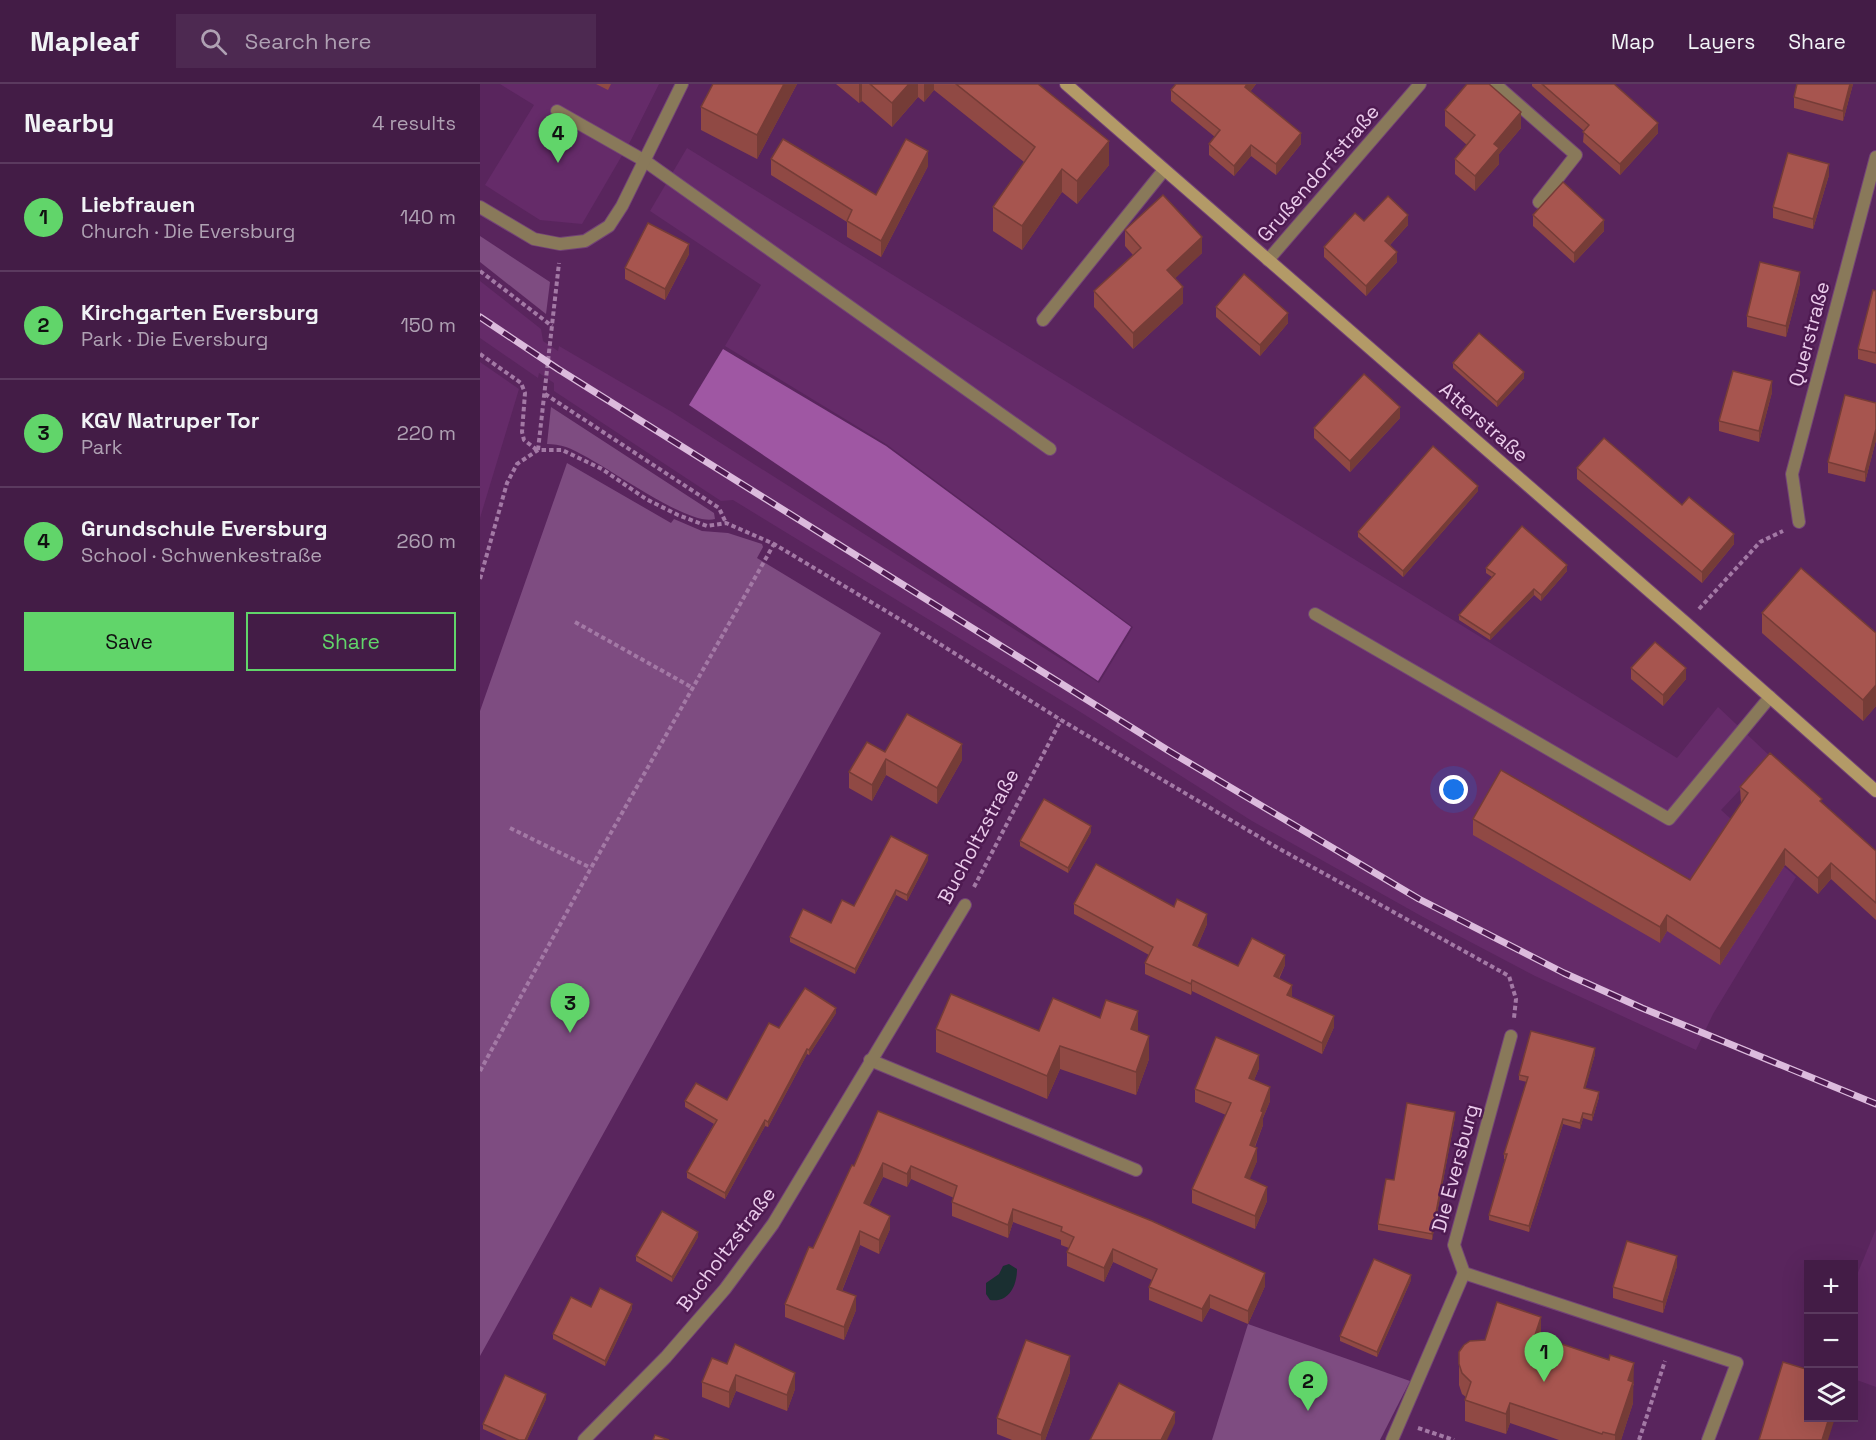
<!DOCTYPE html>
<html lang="en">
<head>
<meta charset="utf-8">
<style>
	body { margin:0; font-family:"Space Grotesk",sans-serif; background:#4d2951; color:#f1f3f6 }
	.controls { position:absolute; right:18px; bottom:18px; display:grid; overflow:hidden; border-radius:0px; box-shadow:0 6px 24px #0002 }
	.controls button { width:54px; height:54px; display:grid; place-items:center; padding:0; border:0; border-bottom:2px solid #5b3a5f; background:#431c46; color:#f1f3f6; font:30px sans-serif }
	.you { position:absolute; left:974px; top:706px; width:21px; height:21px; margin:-15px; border:4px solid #fff; border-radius:50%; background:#1a73e8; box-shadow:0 0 0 9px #1a73e833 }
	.badge { display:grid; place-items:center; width:39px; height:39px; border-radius:50%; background:#61d56a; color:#111; font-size:20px; font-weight:700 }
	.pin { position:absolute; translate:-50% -50px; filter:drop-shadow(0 2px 3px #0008) }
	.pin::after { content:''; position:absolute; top:32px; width:21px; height:18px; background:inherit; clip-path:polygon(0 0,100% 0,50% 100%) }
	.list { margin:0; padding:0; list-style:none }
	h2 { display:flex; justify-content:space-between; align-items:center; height:78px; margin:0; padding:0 24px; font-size:26px }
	h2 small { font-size:20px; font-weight:400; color:#afa1b3 }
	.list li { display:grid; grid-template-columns:39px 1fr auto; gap:18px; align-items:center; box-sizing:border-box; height:108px; padding:0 24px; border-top:2px solid #5b3a5f }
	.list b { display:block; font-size:22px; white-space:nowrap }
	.list p { margin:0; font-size:20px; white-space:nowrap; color:#afa1b3 }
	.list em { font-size:20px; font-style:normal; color:#afa1b3 }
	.actions { display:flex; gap:12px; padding:18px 24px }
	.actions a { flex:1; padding:14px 0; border:2px solid #61d56a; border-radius:0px; text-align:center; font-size:21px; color:#61d56a }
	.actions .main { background:#61d56a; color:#111 }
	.icon { flex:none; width:33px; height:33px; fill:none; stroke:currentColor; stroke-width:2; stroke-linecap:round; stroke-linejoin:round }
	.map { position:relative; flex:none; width:1396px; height:1356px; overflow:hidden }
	header { display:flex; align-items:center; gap:36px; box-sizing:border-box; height:84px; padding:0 30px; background:#431c46; border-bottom:2px solid #5b3a5f }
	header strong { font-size:28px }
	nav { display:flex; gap:33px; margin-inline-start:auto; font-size:21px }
	.search { width:420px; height:54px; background:#4d2951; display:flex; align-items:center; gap:15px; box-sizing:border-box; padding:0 21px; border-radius:0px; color:#afa1b3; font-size:22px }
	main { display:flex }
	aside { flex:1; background:#431c46 }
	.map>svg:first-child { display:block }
</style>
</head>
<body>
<header>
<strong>Mapleaf</strong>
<div class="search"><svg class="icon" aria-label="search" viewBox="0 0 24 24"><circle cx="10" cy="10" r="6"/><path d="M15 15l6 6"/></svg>Search here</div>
<nav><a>Map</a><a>Layers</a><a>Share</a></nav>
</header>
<main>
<aside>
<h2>Nearby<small>4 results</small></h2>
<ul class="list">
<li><span class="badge">1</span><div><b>Liebfrauen</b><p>Church · Die Eversburg</p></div><em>140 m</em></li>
<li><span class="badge">2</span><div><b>Kirchgarten Eversburg</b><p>Park · Die Eversburg</p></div><em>150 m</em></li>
<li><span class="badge">3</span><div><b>KGV Natruper Tor</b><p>Park</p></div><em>220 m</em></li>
<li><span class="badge">4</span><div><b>Grundschule Eversburg</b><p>School · Schwenkestraße</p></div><em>260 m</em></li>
</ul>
<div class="actions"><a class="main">Save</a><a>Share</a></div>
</aside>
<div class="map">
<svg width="1396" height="1356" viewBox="0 0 1396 1356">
	<rect width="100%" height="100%" fill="#59255d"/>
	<g fill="#652b69">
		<path d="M20,0H179L151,56L102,140L60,136L5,101L54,21Z"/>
		<path d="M207,64L1197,674L1238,623L1291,673L1241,726L1316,793L1233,930L1216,966L1055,892L943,833L772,737L602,629L253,416L241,417L74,307V299L59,289L58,294L0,254V197L61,245L63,257L78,267L79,262L192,328L619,599L653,543L406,360L245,262L281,201L170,127Z"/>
		<path d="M0,278L39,305L0,434Z"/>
		<path d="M1396,1145V1303L1374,1295V1198Z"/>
	</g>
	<g fill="#7e4c81">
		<path d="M0,152L70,198L66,230L0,178Z"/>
		<path d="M71,323L234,429L235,435C207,444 118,374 86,363C80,361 73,360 67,360Z"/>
		<path d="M87,379L191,439L194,435L222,447L248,449L282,460L283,463L277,474L401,549L0,1272V627Z"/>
		<path d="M768,1240L930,1297L900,1356H732Z"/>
	</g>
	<path fill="#9f57a3" d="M243,265L406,362L651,543L618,597L209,321Z"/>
	<path fill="#1a2f31" d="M529,1180L537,1185C537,1203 528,1219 510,1216L506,1210V1199L519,1190L523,1182Z"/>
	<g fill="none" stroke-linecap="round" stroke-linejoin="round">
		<g stroke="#734377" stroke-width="14">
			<g id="lane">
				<path d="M1015,0L1096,71L1059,118"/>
				<path d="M77,27L165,77L570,365"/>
				<path d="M563,236L684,86"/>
				<path d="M835,530L1189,735L1290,613"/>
				<path d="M1031,952L974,1161L984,1189L1257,1279L1228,1356"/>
			</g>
		</g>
		<g stroke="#734377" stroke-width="14">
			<g id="street">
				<path d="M0,123L54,155L80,160L105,157L129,142L142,122L202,0"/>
				<path d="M788,176L940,0"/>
				<path d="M1319,438L1312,390L1396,73"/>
				<path d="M390,976L656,1086"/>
				<path d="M104,1356L186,1273L245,1205L293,1140L485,821"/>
				<path d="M912,1356L984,1189"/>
			</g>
		</g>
		<g stroke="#734377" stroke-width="14">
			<path id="secondary" d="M586,0L1206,539L1396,707"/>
		</g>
		<g stroke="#a379a5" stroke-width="4" stroke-dasharray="4.5 3" stroke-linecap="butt">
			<path d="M0,187L72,242"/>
			<path d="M0,270L41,299L45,309L42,348L44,356L57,366"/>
			<path d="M65,310L239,424L246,439"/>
			<path d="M58,366L79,179"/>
			<path d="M0,495L27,399L37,380L58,366H82L122,385L166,415L198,431L227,442L246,439L294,460L431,542L581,636L798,764L1029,892L1036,915L1034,934"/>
			<path d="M1219,525L1280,458L1303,447"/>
			<path d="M95,538L213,604"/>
			<path d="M30,744L111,784"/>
			<path d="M494,803L581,636"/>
			<path d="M0,987L111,784L294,460"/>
			<path d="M938,1344L974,1356"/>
			<path d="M1159,1356L1185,1277"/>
		</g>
		<use href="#lane" stroke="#89795a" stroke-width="12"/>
		<use href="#street" stroke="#89795a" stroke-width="12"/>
		<use href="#secondary" stroke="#b39a67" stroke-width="12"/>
		<g stroke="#dcbbdd" stroke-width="7">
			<path id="rail" d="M0,233L78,285L689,667L939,815L1084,889L1162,924L1396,1020"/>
		</g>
		<use href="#rail" stroke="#4e1a51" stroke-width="4.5" stroke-dasharray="14" stroke-linecap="butt"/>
	</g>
	<g fill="#904944">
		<path d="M116,0H131L128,6Z"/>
		<path d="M233,0H317L277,75L221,46V23Z"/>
		<path d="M356,0H558L629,81L597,120L582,108L542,166L513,147V123L544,78L454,6L444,18L438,13L412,43L382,17L379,19Z"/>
		<path d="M696,0H776L770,8L821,60L796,91L771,72L754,92L729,71V60L735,53L691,17V6Z"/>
		<path d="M1052,0H1134L1178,49L1140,91L1103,58L1104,47L1052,2Z"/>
		<path d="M1373,0L1363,37L1314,24V13Z"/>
		<path d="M965,26L1041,44L1019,70V80L995,107L975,90V75L987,61L965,42Z"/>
		<path d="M291,75L396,111L448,82L401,173L367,153V138L291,91Z"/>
		<path d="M1349,91L1333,145L1293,134V123Z"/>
		<path d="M1053,131L1124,147L1094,179L1053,142Z"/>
		<path d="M884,137L928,141L910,161L917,178L886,212L844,173V163Z"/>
		<path d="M645,146L722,169L695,194L703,219L653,265L614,223V207L653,171L645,162Z"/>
		<path d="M209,170L185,216L145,195V184Z"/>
		<path d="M1320,199L1306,253L1267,243V232Z"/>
		<path d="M1396,207V280L1378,275V265Z"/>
		<path d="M736,223L808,239L780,272L736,233Z"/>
		<path d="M973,279L1044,294L1017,323L973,284Z"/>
		<path d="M1292,308L1279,358L1239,347V337Z"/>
		<path d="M1396,319V356L1385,398L1348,389V378Z"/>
		<path d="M920,334L870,388L834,354V344Z"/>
		<path d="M1097,384L1202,421L1254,460L1222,499L1097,395Z"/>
		<path d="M998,407L923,493L878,453V448Z"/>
		<path d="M1006,484L1087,487L1061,517L1054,511L1010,556L979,536V531L1012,493L1006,489Z"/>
		<path d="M1282,529L1396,549V622L1383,637L1282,549Z"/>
		<path d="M1151,584L1206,595L1183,622L1151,595Z"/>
		<path d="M405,668L482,676L457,720L406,691L392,717L369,704V688Z"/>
		<path d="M1260,703L1342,719L1396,767V836L1351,795L1338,810L1305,781L1240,881L1187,847L1180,859L993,751V735L1210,796L1261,719Z"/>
		<path d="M611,748L588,789L540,762V757Z"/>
		<path d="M448,776L427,817L416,811L375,890L310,858V853L351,839L374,822Z"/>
		<path d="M594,820L727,840L717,863L758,882L805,881L799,895L812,912V913L854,943L842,970L712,907L711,911L665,890V879L669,871L594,830Z"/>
		<path d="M356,929L329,971L327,970L288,1043L285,1042L245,1115L207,1094V1088L234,1040L205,1023V1017L247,1016L299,944Z"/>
		<path d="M620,934L658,948L669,975L656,1011L580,985L567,1015L456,968V945L559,947Z"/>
		<path d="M1115,970L1105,1005L1119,1013L1112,1037L1103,1034L1100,1045L1083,1040L1049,1148L1009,1136V1131L1025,1075H1024V1070L1047,998L1039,996V991Z"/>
		<path d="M779,984L774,996L790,1017L783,1034V1041L775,1063L777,1077L769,1095L787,1117L775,1145L712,1119V1105L746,1031L715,1018V1005Z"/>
		<path d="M398,1027L785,1202L768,1240L730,1224L722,1238L669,1216V1203L672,1196L633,1178L624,1198L587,1182V1168L589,1164L581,1161V1156L533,1138L528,1154L472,1132V1118L474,1114L431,1095L427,1103L403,1093L389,1122L410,1145L399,1170L380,1161L362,1207L376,1226L364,1256L305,1233V1220L374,1082Z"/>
		<path d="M975,1033L952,1156L898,1146V1140L914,1096Z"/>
		<path d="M218,1153L192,1198L156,1177V1172Z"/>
		<path d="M1197,1182L1183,1229L1133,1214V1203Z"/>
		<path d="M931,1196L897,1273L860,1257V1252Z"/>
		<path d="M111,1223L152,1225L125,1282L73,1255V1250Z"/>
		<path d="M1061,1253L1154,1300L1153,1302V1319L1141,1356H1079L1030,1339L1026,1350L985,1337V1316L986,1313L982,1310L979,1301V1280Z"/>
		<path d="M247,1280L315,1305L307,1327L256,1307L249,1324L222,1313V1298Z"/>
		<path d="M590,1288L565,1356H532L517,1350V1334Z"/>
		<path d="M66,1315L47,1356H27L3,1345V1340Z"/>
	</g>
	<g fill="#753c37">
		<path d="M304,0H317L277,75V51Z"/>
		<path d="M379,0H382V17L379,19Z"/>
		<path d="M429,0H438V13L412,43V19Z"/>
		<path d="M444,0H454V6L444,18Z"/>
		<path d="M767,0H776L765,14V3Z"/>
		<path d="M1370,0H1373L1363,37V27Z"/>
		<path d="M1041,28V44L1019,70V80L995,107V92L1014,60Z"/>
		<path d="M1178,39V49L1140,91V80Z"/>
		<path d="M821,49V60L796,91V80Z"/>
		<path d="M629,57V81L597,120V97Z"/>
		<path d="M771,61V72L754,92V82Z"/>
		<path d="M448,67V82L401,173V157Z"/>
		<path d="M1349,80V91L1333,145V135Z"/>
		<path d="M582,85V108L542,166V142Z"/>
		<path d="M928,131V141L905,166V157Z"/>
		<path d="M1124,136V147L1094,179V169Z"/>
		<path d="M722,153V169L687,202V186Z"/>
		<path d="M209,160V170L185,216V205Z"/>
		<path d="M917,168V178L886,212V202Z"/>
		<path d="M1320,188V199L1306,253V242Z"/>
		<path d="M703,203V219L653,265V249Z"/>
		<path d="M808,229V239L780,272V261Z"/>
		<path d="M1044,288V294L1017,323V318Z"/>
		<path d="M1292,297V308L1279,358V347Z"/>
		<path d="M920,323V334L870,388V377Z"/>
		<path d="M1396,345V356L1385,398V388Z"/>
		<path d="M998,402V407L923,493V487Z"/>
		<path d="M1254,450V460L1222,499V488Z"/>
		<path d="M1087,481V487L1061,517V511Z"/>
		<path d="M1054,505V511L1010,556V551Z"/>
		<path d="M1206,584V595L1183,622V611Z"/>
		<path d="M1396,601V622L1383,637V616Z"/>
		<path d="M482,660V676L457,720V704Z"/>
		<path d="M406,675V691L392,717V701Z"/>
		<path d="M611,742V748L588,789V784Z"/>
		<path d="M1305,765V781L1240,881V865Z"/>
		<path d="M448,771V776L427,817V811Z"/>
		<path d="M1351,779V795L1338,810V794Z"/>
		<path d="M416,806V811L375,890V885Z"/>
		<path d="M727,830V840L713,872V861Z"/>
		<path d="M1187,831V847L1180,859V843Z"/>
		<path d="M805,871V881L794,903V892Z"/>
		<path d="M712,896V907L711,911V900Z"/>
		<path d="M812,901V912L807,921V911Z"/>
		<path d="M356,924V929L329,971V966Z"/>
		<path d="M658,927V950L651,945Z"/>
		<path d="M854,932V943L842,970V959Z"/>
		<path d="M669,952V975L656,1011V988Z"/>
		<path d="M580,962V985L567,1015V992Z"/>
		<path d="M1115,964V970L1104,1010V1004Z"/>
		<path d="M327,965V970L288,1043V1038Z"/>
		<path d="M779,971V984L769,1008V994Z"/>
		<path d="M790,1003V1017L783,1034V1041L770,1074V1061L781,1027Z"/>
		<path d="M1119,1008V1013L1112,1037V1031Z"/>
		<path d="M975,1028V1033L952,1156V1150Z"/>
		<path d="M1103,1029V1034L1100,1045V1039Z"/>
		<path d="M1083,1035V1040L1049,1148V1142Z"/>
		<path d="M285,1036V1042L245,1115V1109Z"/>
		<path d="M777,1064V1077L765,1107V1093Z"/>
		<path d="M403,1079V1093L384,1133V1119Z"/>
		<path d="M431,1082V1095L427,1103V1090Z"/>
		<path d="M787,1103V1117L775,1145V1132Z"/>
		<path d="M533,1125V1138L528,1154V1141Z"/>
		<path d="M410,1132V1145L399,1170V1156Z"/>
		<path d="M380,1147V1161L357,1219V1205Z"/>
		<path d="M218,1148V1153L192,1198V1193Z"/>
		<path d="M633,1165V1178L624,1198V1184Z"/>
		<path d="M1197,1172V1182L1183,1229V1218Z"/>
		<path d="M785,1189V1202L768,1240V1227Z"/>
		<path d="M931,1191V1196L897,1273V1268Z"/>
		<path d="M730,1211V1224L722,1238V1225Z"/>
		<path d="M376,1212V1226L364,1256V1243Z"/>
		<path d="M152,1220V1225L125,1282V1277Z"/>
		<path d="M1061,1233V1253L1055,1251Z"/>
		<path d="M590,1272V1288L565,1356H561V1351Z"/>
		<path d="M1154,1279L1153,1319L1141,1356H1135V1351L1148,1296Z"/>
		<path d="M315,1289V1305L307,1327V1311Z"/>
		<path d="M256,1291V1307L249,1324V1308Z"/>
		<path d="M66,1310V1315L47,1356H45Z"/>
		<path d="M1030,1319V1339L1026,1350V1330Z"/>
		<path d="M695,1328V1339L687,1356H681Z"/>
		<path d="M1349,1334H1355L1348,1356H1342Z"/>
	</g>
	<g fill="#a7554f" stroke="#753c37" stroke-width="1.5">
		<path d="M233,0H304L277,51L221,23Z"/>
		<path d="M390,0H429L412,19Z"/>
		<path d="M476,0H558L629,57L597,97L582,85L542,142L513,123L555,63Z"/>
		<path d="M696,0H767L765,3L821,49L796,80L771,61L754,82L729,60L740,46L691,6Z"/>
		<path d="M987,0H1009L1041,28L1014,60L1019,64L995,92L975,75L995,51L965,26Z"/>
		<path d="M1062,0H1134L1178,39L1140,80L1103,48L1109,41Z"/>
		<path d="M1317,0H1370L1363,27L1314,13Z"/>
		<path d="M303,55L396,111L426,55L448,67L401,157L367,137L372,126L291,75Z"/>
		<path d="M1308,69L1349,80L1333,135L1293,123Z"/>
		<path d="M1083,98L1124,136L1094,169L1053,131Z"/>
		<path d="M683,111L722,153L687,186L703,203L653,249L614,207L661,164L645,146Z"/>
		<path d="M908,112L928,131L905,157L917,168L886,202L844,163L875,129L884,137Z"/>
		<path d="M168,139L209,160L185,205L145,184Z"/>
		<path d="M1280,178L1320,188L1306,242L1267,232Z"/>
		<path d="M764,190L808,229L780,261L736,223Z"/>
		<path d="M1393,206L1396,207V269L1378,265Z"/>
		<path d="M999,249L1044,288L1017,318L973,279Z"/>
		<path d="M1253,287L1292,297L1279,347L1239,337Z"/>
		<path d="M884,290L920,323L870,377L834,344Z"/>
		<path d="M1365,311L1396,319V345L1385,388L1348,378Z"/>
		<path d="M1124,354L1202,421L1209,413L1254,450L1222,488L1097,384Z"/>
		<path d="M953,362L998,402L923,487L878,448Z"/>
		<path d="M1042,442L1087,481L1061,511L1054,505L1010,551L979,531L1015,490L1006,484Z"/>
		<path d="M1321,484L1396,549V601L1383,616L1282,529Z"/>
		<path d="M1175,558L1206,584L1183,611L1151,584Z"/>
		<path d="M427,630L482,660L457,704L406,675L392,701L369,688L387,658L405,668Z"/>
		<path d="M1290,669L1342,715L1340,717L1396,767V819L1351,779L1338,794L1305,765L1240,865L1187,831L1180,843L993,735L1021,686L1210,796L1268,709L1260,703Z"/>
		<path d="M564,715L611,742L588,784L540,757Z"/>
		<path d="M411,752L448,771L427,811L416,806L375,885L310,853L323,825L351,839L362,816L374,822Z"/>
		<path d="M616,780L694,823L697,815L727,830L713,861L758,882L772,854L805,871L794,892L812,901L807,911L854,932L842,959L712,896L711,900L665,879L673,863L594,820Z"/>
		<path d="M325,904L356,924L329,966L327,965L288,1038L285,1036L245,1109L207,1088L237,1036L205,1017L216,999L247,1016L289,939L299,944Z"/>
		<path d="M471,910L559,947L573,914L620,934L626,916L658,927L651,945L669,952L656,988L580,962L567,992L456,945Z"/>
		<path d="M1051,947L1115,964L1104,1004L1119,1008L1112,1031L1103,1029L1100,1039L1083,1035L1049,1142L1009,1131L1027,1070H1024L1048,993L1039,991Z"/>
		<path d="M736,953L779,971L769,994L790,1003L781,1027L783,1028L770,1061L777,1064L765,1093L787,1103L775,1132L712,1105L751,1019L715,1005Z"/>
		<path d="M927,1019L975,1028L952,1150L898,1140L906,1095L914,1096Z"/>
		<path d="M398,1027L672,1137L785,1189L768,1227L730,1211L722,1225L669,1203L677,1185L633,1165L624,1184L587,1168L594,1153L581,1147L582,1143L533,1125L528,1141L472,1118L477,1102L431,1082L427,1090L403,1079L384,1119L410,1132L399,1156L380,1147L357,1205L376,1212L364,1243L305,1220L329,1163L333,1164L372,1081L374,1082Z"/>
		<path d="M182,1127L218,1148L192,1193L156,1172Z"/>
		<path d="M1147,1157L1197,1172L1183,1218L1133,1203Z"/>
		<path d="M894,1175L931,1191L897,1268L860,1252Z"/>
		<path d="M120,1204L152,1220L125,1277L73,1250L91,1213L111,1223Z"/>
		<path d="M1017,1218L1061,1233L1055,1251L1129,1276L1130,1271L1154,1279L1148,1296L1153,1298L1135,1351L1123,1348L1122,1350L1030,1319L1026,1330L985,1316L991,1298L982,1289L979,1280V1268L984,1261L990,1257L1005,1256Z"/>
		<path d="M546,1256L590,1272L561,1351L517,1334Z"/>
		<path d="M255,1260L315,1289L307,1311L256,1291L249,1308L222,1298L232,1274L247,1280Z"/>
		<path d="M1303,1278L1329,1286V1334H1349L1342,1356H1279Z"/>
		<path d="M25,1291L66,1310L45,1356H39L3,1340Z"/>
		<path d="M639,1299L695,1328L681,1356H610Z"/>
		<path d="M175,1351L189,1356H173Z"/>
	</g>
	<g text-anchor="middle" stroke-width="5" stroke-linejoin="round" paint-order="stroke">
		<g font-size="20" fill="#ebccec" stroke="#4e1a51">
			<text transform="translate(838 89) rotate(-49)" y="7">Grußendorfstraße</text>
			<text transform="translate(1329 250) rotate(-75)" y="7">Querstraße</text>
			<text transform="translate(1004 338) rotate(41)" y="7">Atterstraße</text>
			<text transform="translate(498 752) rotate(-62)" y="7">Bucholtzstraße</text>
			<text transform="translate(975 1084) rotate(-75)" y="7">Die Eversburg</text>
			<text transform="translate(246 1165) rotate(-53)" y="7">Bucholtzstraße</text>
		</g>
	</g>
</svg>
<div class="controls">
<button>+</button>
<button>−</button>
<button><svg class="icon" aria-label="layers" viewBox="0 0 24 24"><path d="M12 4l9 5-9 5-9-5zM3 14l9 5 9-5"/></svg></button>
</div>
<div class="you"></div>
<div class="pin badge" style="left:1064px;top:1298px">1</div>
<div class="pin badge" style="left:828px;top:1327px">2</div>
<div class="pin badge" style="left:90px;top:949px">3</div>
<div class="pin badge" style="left:78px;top:79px">4</div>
</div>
</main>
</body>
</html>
